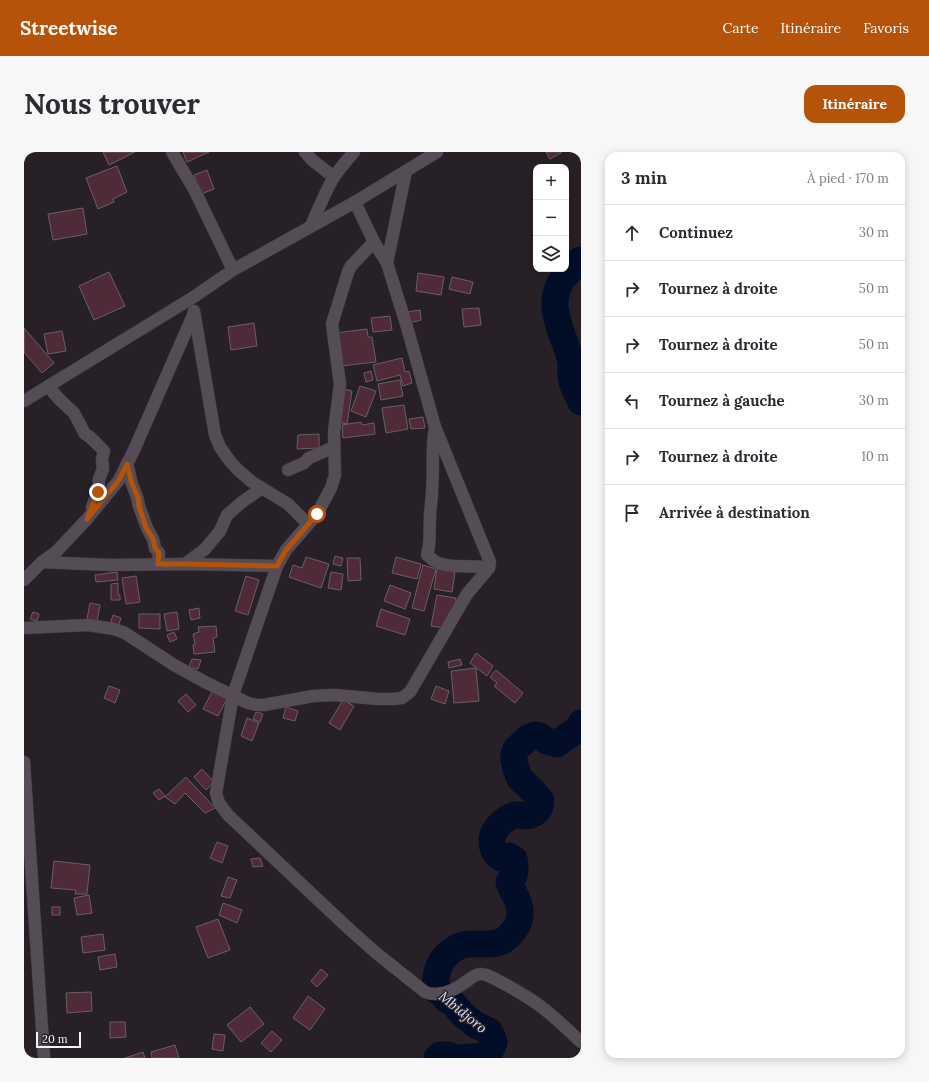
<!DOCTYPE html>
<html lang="fr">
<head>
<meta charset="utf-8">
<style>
	body { margin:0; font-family:Lora,serif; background:#f7f7f7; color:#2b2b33 }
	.controls { position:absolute; right:12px; top:12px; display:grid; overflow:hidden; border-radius:8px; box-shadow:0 2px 10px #0003 }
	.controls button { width:36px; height:36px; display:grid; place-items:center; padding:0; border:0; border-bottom:1px solid #e1e1e2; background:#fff; color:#2b2b33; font:20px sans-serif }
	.scale { position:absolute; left:12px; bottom:10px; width:45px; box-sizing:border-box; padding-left:4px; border:2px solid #f6f2f7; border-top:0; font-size:11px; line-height:14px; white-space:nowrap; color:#f6f2f7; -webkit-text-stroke:3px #272027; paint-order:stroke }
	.stop { position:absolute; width:12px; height:12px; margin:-9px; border:3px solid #b45309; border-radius:50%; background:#fff }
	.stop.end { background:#b45309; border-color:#fff; box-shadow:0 1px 4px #0008 }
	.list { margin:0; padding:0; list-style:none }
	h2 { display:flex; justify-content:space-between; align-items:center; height:52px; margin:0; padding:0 16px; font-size:17px }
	h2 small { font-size:13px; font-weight:400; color:#7c7c81 }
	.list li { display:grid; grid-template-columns:26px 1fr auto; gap:12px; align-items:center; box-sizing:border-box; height:56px; padding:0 16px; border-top:1px solid #e1e1e2 }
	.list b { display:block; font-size:15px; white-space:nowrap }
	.list em { font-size:13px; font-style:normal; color:#7c7c81 }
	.icon { flex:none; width:22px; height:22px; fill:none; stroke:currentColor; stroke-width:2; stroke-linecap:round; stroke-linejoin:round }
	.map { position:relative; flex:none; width:557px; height:906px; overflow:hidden; border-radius:12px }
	header { display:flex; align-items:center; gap:24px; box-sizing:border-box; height:56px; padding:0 20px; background:#b45309; color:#fff }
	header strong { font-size:19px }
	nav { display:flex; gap:22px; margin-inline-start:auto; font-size:14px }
	.intro { display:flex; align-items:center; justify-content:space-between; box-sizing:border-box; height:96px; padding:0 24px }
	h1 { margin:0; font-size:28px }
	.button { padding:10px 18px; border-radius:12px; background:#b45309; color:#fff; font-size:14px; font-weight:700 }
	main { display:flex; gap:24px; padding:0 24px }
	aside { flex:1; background:#fff; border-radius:12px; box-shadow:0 2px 10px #0003 }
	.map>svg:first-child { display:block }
</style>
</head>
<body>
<header>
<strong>Streetwise</strong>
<nav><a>Carte</a><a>Itinéraire</a><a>Favoris</a></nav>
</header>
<div class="intro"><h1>Nous trouver</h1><a class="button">Itinéraire</a></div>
<main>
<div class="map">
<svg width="557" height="906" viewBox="0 0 557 906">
	<rect width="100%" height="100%" fill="#272027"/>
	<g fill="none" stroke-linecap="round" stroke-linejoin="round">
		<g stroke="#020e28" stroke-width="27">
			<path d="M557,108L554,109C549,116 543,121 538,128C520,155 541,183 547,210C548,214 546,218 547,222C547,232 553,242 557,250"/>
			<path d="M413,906L416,903H424L431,906H437L458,904L465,902L470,890L468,884L465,879L450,872L447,869L439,863L430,852L421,846L419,842L412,838C411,824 414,809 426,800C432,795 437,792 445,792C453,792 469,793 476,790C481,788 486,783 490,778C494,773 497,765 496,758C495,747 488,740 485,730L490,724L491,715L490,707L485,704C483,705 481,706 479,706C472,706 468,695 468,689C468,683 472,676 476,672C481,668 485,664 492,663C495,662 498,664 501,664C511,663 517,658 517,648L507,637L496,627L492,617L490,608V602L492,597L504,586L511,583L516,584L523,589L533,592L543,584L555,577L557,571"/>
		</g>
	</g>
	<g fill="#4f2a38" stroke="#6b5f63">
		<path d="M79,0H111L85,13Z"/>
		<path d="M159,0H185L163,10Z"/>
		<path d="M522,0H537V1L526,7Z"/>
		<path d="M93,14L103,40L89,47L90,50L74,57L62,26Z"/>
		<path d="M183,18L190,37L177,42L170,23Z"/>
		<path d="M59,56L63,82L29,88L24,62Z"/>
		<path d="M85,120L101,154L70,168L55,134Z"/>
		<path d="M394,121L420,125L417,143L392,139Z"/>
		<path d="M428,125L449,130L446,142L425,137Z"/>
		<path d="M455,156L457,173L440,175L438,157Z"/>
		<path d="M396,158L397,168L385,171L383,160Z"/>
		<path d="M366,164L368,178L349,180L347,166Z"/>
		<path d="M230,171L233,194L207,198L204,175Z"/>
		<path d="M0,176L30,211L18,221L0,200Z"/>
		<path d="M343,177L344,185H348L352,210L317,214L312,181Z"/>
		<path d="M38,179L42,199L24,202L20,182Z"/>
		<path d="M378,206L381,220L385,219L388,231L379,234L376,223L353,229L349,213Z"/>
		<path d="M347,219L349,228L342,230L340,221Z"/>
		<path d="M376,228L379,244L357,248L354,232Z"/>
		<path d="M336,234L352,239L342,265L327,259Z"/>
		<path d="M320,237L328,239L323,272L313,270Z"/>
		<path d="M380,253L384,277L362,281L358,256Z"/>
		<path d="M399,265L401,276L387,277L385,267Z"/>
		<path d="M337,270L338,273L350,271L351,282L319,286L318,273Z"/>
		<path d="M295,282V296L273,297L274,283Z"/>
		<path d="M311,404L319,406L317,414L309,412Z"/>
		<path d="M282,405L305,412L297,436L265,425L269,413L278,416Z"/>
		<path d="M372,405L397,412L393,427L368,421Z"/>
		<path d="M323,406H336L337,428L324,429Z"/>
		<path d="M399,413L412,417L400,459L388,456Z"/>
		<path d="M413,417L431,420L428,440L410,437Z"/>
		<path d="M93,420L94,428L72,430L71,423Z"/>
		<path d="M307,420L319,422L317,438L304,436Z"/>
		<path d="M112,424L116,450L102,452L98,426Z"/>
		<path d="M222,424L235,428L224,463L211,459Z"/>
		<path d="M94,431V443H96V448H87V432Z"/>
		<path d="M366,433L387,441L381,457L360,449Z"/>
		<path d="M413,443L432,446L427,477L407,474Z"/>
		<path d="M66,451L76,453L73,469L63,467Z"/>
		<path d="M175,456L176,466L167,468L165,458Z"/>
		<path d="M357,457L386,467L381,483L352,474Z"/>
		<path d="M9,460L15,462L13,469L6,467Z"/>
		<path d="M153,460L155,477L143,479L140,462Z"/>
		<path d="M115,462H136V477L115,476Z"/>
		<path d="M89,463L97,466L94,475L86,472Z"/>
		<path d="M192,474L193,485L189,486L191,500L170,502L169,493L171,492L169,482L175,480L174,475Z"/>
		<path d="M150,480L153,487L146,490L143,483Z"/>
		<path d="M452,501L469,514L463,524L446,511Z"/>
		<path d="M168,507L177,508L174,517L165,515Z"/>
		<path d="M436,507L438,513L425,516L424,510Z"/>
		<path d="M452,516L455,549L430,551L427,519Z"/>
		<path d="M472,518L499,541L491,551L470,534L473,531L466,525Z"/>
		<path d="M85,534L96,538L91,551L80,546Z"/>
		<path d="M412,534L425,539L421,552L407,547Z"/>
		<path d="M189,538L204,545L194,564L179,557Z"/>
		<path d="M162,542L172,553L164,560L154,549Z"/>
		<path d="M319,548L330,554L316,578L305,571Z"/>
		<path d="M262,555L274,559L271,569L259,566Z"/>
		<path d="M232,560L239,562L236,570L229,567Z"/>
		<path d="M223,566L235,571L228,589L217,584Z"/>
		<path d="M178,617L190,630L182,638L170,625Z"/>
		<path d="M162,625L191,656L181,661L161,641L151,652L141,645Z"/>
		<path d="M135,637L141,644L135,648L129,641Z"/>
		<path d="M193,690L204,694L198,711L186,706Z"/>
		<path d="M236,706L239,714L229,715L227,707Z"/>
		<path d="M30,709L66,713L63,742H51L52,738L27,736Z"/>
		<path d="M204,725L213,728L206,746L197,744Z"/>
		<path d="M65,743L68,761L53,763L50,746Z"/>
		<path d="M199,751L218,758L213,771L195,763Z"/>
		<rect x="28" y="755" width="8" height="8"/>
		<path d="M194,767L206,798L184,806L172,775Z"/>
		<path d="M79,782L81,798L59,801L57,785Z"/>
		<path d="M91,802L93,815L76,818L74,805Z"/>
		<path d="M297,817L304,823L293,835L287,829Z"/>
		<path d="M67,840L68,859L43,861L42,841Z"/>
		<path d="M284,844L301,857L286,878L269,866Z"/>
		<path d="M226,855L240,872L217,890L203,873Z"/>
		<path d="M86,870H101L102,885L86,886Z"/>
		<path d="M248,879L258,888L247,900L237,891Z"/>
		<path d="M190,882L201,883L199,899L188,897Z"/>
		<path d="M151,893L155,906H128L127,900Z"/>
		<path d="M119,900L121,906H101Z"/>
	</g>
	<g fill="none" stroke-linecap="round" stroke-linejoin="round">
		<g stroke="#433d43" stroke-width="13">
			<g id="minor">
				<path d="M148,0L171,39L209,118"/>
				<path d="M281,0L288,8L310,25"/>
				<path d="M287,74C294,58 301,40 310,25C316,16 323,8 330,0"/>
				<path d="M350,90L327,114L324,120L308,172L316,232L310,280L311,323L307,336L293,362L262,398L253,414L209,543L192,641L195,651L204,663L323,775L351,800L401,840C416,846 431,838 443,829C447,826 451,822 457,822C464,822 472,828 479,831C493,839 508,847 520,857C533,867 545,879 557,890"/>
				<path d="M363,111L382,19"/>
				<path d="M170,159L191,283L196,295L205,308L214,318L228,330L264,352L284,372"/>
				<path d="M24,234L35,247L50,261L61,282L66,285L80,299L78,307L79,317L75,327L74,340L68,355"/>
				<path d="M0,249L168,146L209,118L331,50L413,0"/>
				<path d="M411,276C407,296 410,318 408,338C408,347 406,357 406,366C405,379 407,391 403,403C406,406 410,409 414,411C430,417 448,412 465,416"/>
				<path d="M103,311L108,332L113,345L115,354L123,376L129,387L131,396L135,401L134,412"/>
				<path d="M264,318L280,311L285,306L292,303L310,295"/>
				<path d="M18,410L86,413L161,412L253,414"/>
				<path d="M161,412L181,397L196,379L203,363L218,350L238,336"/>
				<path d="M0,428L18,410L32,400L63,367L95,328L110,298L170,161"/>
				<path d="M0,476L64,473L90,477L101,481L150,513L181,530L224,551L233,553H240L289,544L310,543L354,547H370L378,546L386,540L443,442L465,416L466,410L411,275L383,175L363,111L350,90L331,50"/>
				<path d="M0,610L20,906"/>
			</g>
		</g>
		<use href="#minor" stroke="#554d55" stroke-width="12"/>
	</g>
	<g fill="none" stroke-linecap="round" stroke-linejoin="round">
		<path stroke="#b45309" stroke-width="5" d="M74,340L63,367L95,328L103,312L108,332L114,345L115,354L122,376L129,387L131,396L135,401L134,412H162L253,414L262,398L293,362"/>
	</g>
	<g text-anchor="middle" stroke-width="3" stroke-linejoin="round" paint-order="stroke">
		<g font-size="14" font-style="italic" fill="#d4e2f9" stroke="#272027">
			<text transform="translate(439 860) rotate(39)" y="5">Mbidjoro</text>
		</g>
	</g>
</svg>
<div class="controls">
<button>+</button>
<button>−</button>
<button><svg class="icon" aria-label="layers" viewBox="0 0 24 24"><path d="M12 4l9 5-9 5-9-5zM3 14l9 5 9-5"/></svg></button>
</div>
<div class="scale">20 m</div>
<div class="stop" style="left:293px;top:362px"></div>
<div class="stop end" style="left:74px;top:340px"></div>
</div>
<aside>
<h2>3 min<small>À pied · 170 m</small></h2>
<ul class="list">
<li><svg class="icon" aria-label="ahead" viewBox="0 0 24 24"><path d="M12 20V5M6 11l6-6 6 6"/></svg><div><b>Continuez</b></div><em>30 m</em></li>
<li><svg class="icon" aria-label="right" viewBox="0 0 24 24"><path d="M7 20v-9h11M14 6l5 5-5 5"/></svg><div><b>Tournez à droite</b></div><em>50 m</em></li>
<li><svg class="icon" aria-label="right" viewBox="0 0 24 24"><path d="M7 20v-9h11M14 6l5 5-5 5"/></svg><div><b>Tournez à droite</b></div><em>50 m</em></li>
<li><svg class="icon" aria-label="left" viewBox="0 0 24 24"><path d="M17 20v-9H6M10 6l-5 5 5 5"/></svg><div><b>Tournez à gauche</b></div><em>30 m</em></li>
<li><svg class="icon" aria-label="right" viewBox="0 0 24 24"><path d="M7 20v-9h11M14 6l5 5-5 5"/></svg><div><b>Tournez à droite</b></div><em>10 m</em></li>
<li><svg class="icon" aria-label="arrive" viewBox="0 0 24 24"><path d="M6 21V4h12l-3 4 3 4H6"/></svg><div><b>Arrivée à destination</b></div></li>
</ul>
</aside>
</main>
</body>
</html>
